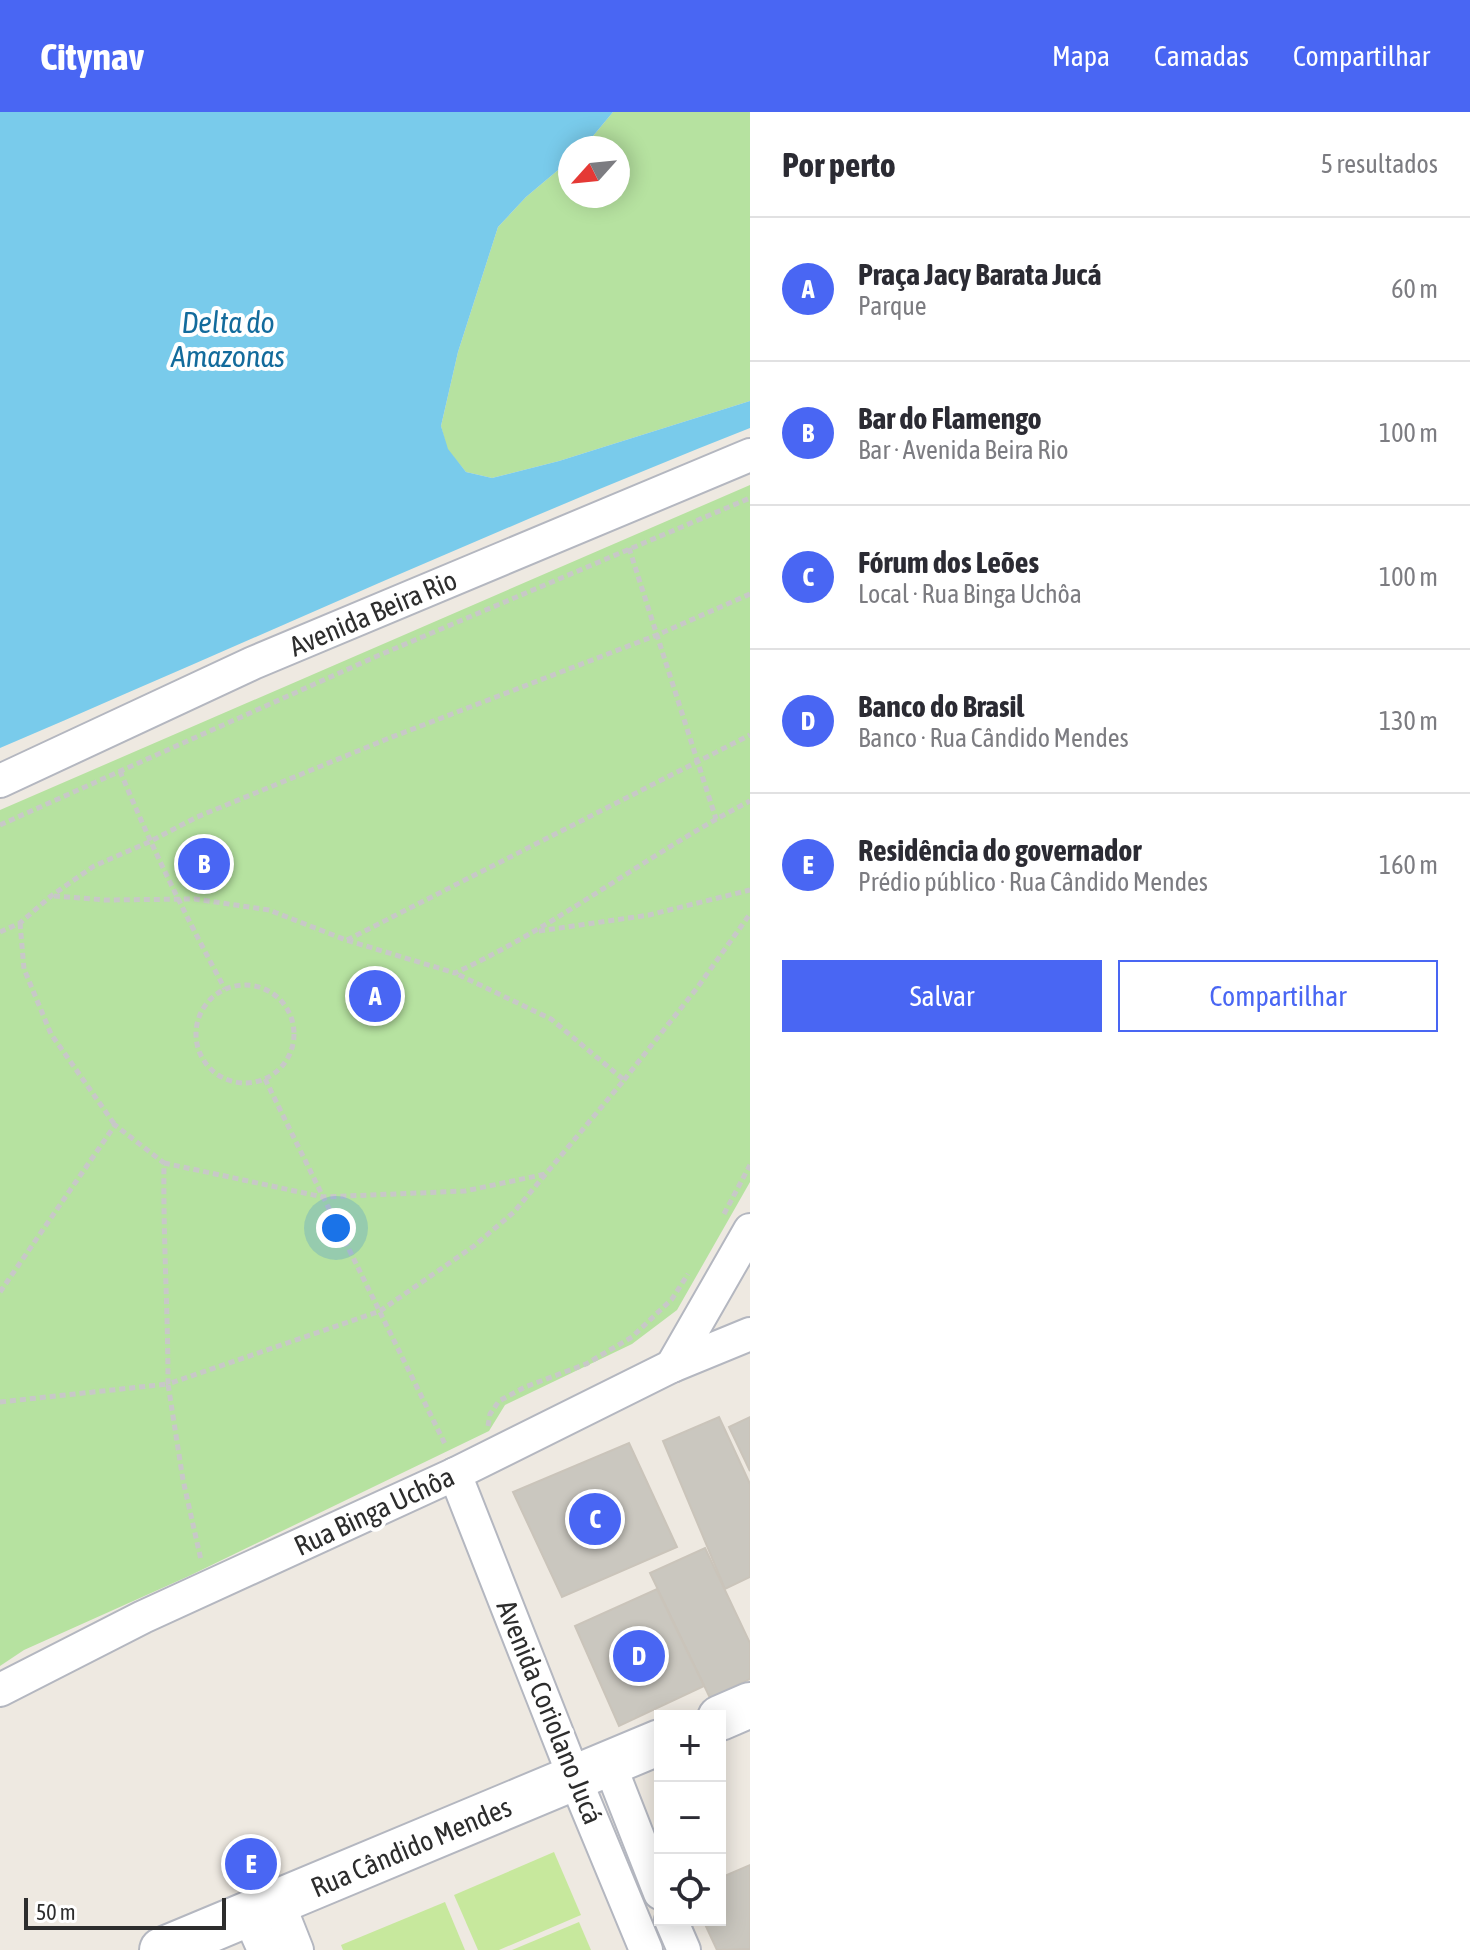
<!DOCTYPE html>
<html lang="pt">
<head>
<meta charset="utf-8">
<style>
	body { margin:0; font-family:"Asap Condensed",sans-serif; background:#f7f7f7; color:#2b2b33 }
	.controls { position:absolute; right:24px; bottom:24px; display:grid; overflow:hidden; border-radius:0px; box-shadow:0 4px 20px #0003 }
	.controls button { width:72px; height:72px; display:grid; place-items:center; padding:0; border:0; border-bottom:2px solid #e1e1e2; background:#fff; color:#2b2b33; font:40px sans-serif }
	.compass { position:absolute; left:558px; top:24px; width:72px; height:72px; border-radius:50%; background:#fff; box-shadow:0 4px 20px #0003; rotate:243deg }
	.scale { position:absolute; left:24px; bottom:20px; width:202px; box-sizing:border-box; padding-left:8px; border:4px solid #2d2d2d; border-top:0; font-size:22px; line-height:28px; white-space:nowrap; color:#2d2d2d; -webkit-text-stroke:6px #fff; paint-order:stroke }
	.you { position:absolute; left:336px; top:1116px; width:28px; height:28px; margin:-20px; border:6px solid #fff; border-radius:50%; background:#1a73e8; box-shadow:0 0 0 12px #1a73e833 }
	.badge { display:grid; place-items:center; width:52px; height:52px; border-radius:50%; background:#4966f3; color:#fff; font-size:26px; font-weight:700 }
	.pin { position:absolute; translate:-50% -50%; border:4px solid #fff; box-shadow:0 2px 8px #0006 }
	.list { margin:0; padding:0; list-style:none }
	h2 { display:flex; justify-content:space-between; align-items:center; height:104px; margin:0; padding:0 32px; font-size:34px }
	h2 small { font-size:26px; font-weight:400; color:#7c7c81 }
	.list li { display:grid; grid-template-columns:52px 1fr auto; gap:24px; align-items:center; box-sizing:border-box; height:144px; padding:0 32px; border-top:2px solid #e1e1e2 }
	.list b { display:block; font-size:30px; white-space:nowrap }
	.list p { margin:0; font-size:26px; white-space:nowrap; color:#7c7c81 }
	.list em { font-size:26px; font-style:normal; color:#7c7c81 }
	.actions { display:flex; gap:16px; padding:24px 32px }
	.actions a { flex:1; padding:18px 0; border:2px solid #4966f3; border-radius:0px; text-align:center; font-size:28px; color:#4966f3 }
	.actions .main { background:#4966f3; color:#fff }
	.icon { flex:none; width:44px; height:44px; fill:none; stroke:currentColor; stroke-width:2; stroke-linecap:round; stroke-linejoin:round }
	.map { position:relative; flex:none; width:750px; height:1838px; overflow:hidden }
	header { display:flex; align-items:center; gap:48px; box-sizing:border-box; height:112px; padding:0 40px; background:#4966f3; color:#fff }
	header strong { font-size:38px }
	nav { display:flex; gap:44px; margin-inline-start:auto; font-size:28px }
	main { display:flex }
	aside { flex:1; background:#fff }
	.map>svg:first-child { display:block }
</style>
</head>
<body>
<header>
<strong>Citynav</strong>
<nav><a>Mapa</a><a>Camadas</a><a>Compartilhar</a></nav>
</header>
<main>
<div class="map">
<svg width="750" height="1838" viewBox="0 0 750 1838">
	<rect width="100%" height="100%" fill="#eee9e1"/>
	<g fill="#b6e2a0">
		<path d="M613,0H750V289L559,349L492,366L466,360L447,337L441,314L458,240L498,115L526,85L570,48V84H618V36H583Z"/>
		<path d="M750,373V1070L677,1198L632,1232L505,1293L489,1319L189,1464L24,1538L0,1554V698Z"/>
	</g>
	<g fill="#c7e89d">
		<path d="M554,1740L581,1803L499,1838H478L454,1783Z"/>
		<path d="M445,1790L465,1838H343L341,1833Z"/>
		<path d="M579,1810L591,1838H512Z"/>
	</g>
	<path fill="#79cbeb" d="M0,0H613L583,36H570V48L526,85L498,115L458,240L441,314L448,337L466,360L492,366L559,349L750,289V316C497,416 250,529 0,636Z"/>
	<g fill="#cac7bf" stroke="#cac4ba" stroke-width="2">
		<path d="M223,731L232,754L186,774L176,750Z"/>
		<path d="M719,1305L750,1372V1465L725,1477L663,1329Z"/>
		<path d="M750,1305V1359L729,1315Z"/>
		<path d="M629,1331L677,1435L562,1485L513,1380Z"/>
		<path d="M705,1436L750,1531V1567L710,1586L650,1461Z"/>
		<path d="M657,1477L704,1574L619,1614L575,1514Z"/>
		<path d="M750,1753V1837L717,1838L703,1808H720V1766Z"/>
	</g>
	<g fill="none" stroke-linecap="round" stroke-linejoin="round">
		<g stroke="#b4b7c0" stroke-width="36">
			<g id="street">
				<path d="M0,669L253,551L750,343"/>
				<path d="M672,1254L750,1118"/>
				<path d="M455,1362L575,1667L646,1838"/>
				<path d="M0,1578L143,1505L455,1362L672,1254L750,1222"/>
				<path d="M609,1651L660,1781"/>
				<path d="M278,1790L297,1838"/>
				<path d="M248,1802L264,1838"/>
				<path d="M671,1808L684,1838"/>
			</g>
		</g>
		<g stroke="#b4b7c0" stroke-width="48">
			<g id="secondary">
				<path d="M720,1606L750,1593"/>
				<path d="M162,1838L660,1630"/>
			</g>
		</g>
		<g stroke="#c8c8c8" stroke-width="5" stroke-dasharray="6 4" stroke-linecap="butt">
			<path d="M629,436L716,707"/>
			<path d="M120,659C151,734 186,805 225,877"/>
			<path d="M0,713L375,545L750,386"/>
			<path d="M54,784L105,788L195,787L269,798L346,828L455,861C559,813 649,741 750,689"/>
			<path d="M20,811L24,857L51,922L115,1013"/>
			<path d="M539,819L649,803L750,778"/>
			<path d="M0,820L20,811L51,784L94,754L149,730L197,705L387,627L657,523L750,482"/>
			<path d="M347,828L750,623"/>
			<circle cx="245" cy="922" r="49"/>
			<path d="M265,967L446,1334"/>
			<path d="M624,968L697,876L750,802"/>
			<path d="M164,1051L323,1085L465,1079L546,1062"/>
			<path d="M724,1102L750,1053"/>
			<path d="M0,1180L115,1013L164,1051C163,1125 168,1198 168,1272L380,1199L474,1134L514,1100L624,968L551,907L455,861"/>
			<path d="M0,1290L168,1272L183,1368L201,1448"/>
			<path d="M488,1314L490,1302L499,1289L525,1275L586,1252L632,1225L672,1187L688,1162"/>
		</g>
		<use href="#street" stroke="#fff" stroke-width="32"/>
		<use href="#secondary" stroke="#fff" stroke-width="44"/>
	</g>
	<g text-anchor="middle" stroke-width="8" stroke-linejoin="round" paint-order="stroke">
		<g font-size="28" fill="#2d2d2d" stroke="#fff">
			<text transform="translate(373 501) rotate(-23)" y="10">Avenida Beira Rio</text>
			<text transform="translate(374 1399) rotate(-25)" y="10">Rua Binga Uchôa</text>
			<text transform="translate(550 1600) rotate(68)" y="10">Avenida Coriolano Jucá</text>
			<text transform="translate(411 1735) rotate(-23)" y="10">Rua Cândido Mendes</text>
		</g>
		<g font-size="30" font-style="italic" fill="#136b9c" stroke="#fff">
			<text x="228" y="221">Delta do<tspan x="228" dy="34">Amazonas</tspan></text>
		</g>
	</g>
</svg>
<div class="controls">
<button>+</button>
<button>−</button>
<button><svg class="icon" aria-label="locate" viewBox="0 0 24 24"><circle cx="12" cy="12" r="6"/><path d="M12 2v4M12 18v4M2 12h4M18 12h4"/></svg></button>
</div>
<svg class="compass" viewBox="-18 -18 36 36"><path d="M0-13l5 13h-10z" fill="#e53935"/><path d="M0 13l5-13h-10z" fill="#7c7c81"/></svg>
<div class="scale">50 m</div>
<div class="you"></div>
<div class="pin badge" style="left:375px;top:884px">A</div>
<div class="pin badge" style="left:204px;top:752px">B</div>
<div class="pin badge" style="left:595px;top:1407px">C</div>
<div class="pin badge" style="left:639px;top:1544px">D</div>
<div class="pin badge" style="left:251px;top:1752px">E</div>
</div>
<aside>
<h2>Por perto<small>5 resultados</small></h2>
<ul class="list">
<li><span class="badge">A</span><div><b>Praça Jacy Barata Jucá</b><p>Parque</p></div><em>60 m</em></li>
<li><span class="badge">B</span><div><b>Bar do Flamengo</b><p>Bar · Avenida Beira Rio</p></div><em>100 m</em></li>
<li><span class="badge">C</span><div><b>Fórum dos Leões</b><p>Local · Rua Binga Uchôa</p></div><em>100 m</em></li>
<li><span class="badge">D</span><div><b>Banco do Brasil</b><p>Banco · Rua Cândido Mendes</p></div><em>130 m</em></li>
<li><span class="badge">E</span><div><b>Residência do governador</b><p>Prédio público · Rua Cândido Mendes</p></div><em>160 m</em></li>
</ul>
<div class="actions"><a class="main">Salvar</a><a>Compartilhar</a></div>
</aside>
</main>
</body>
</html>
